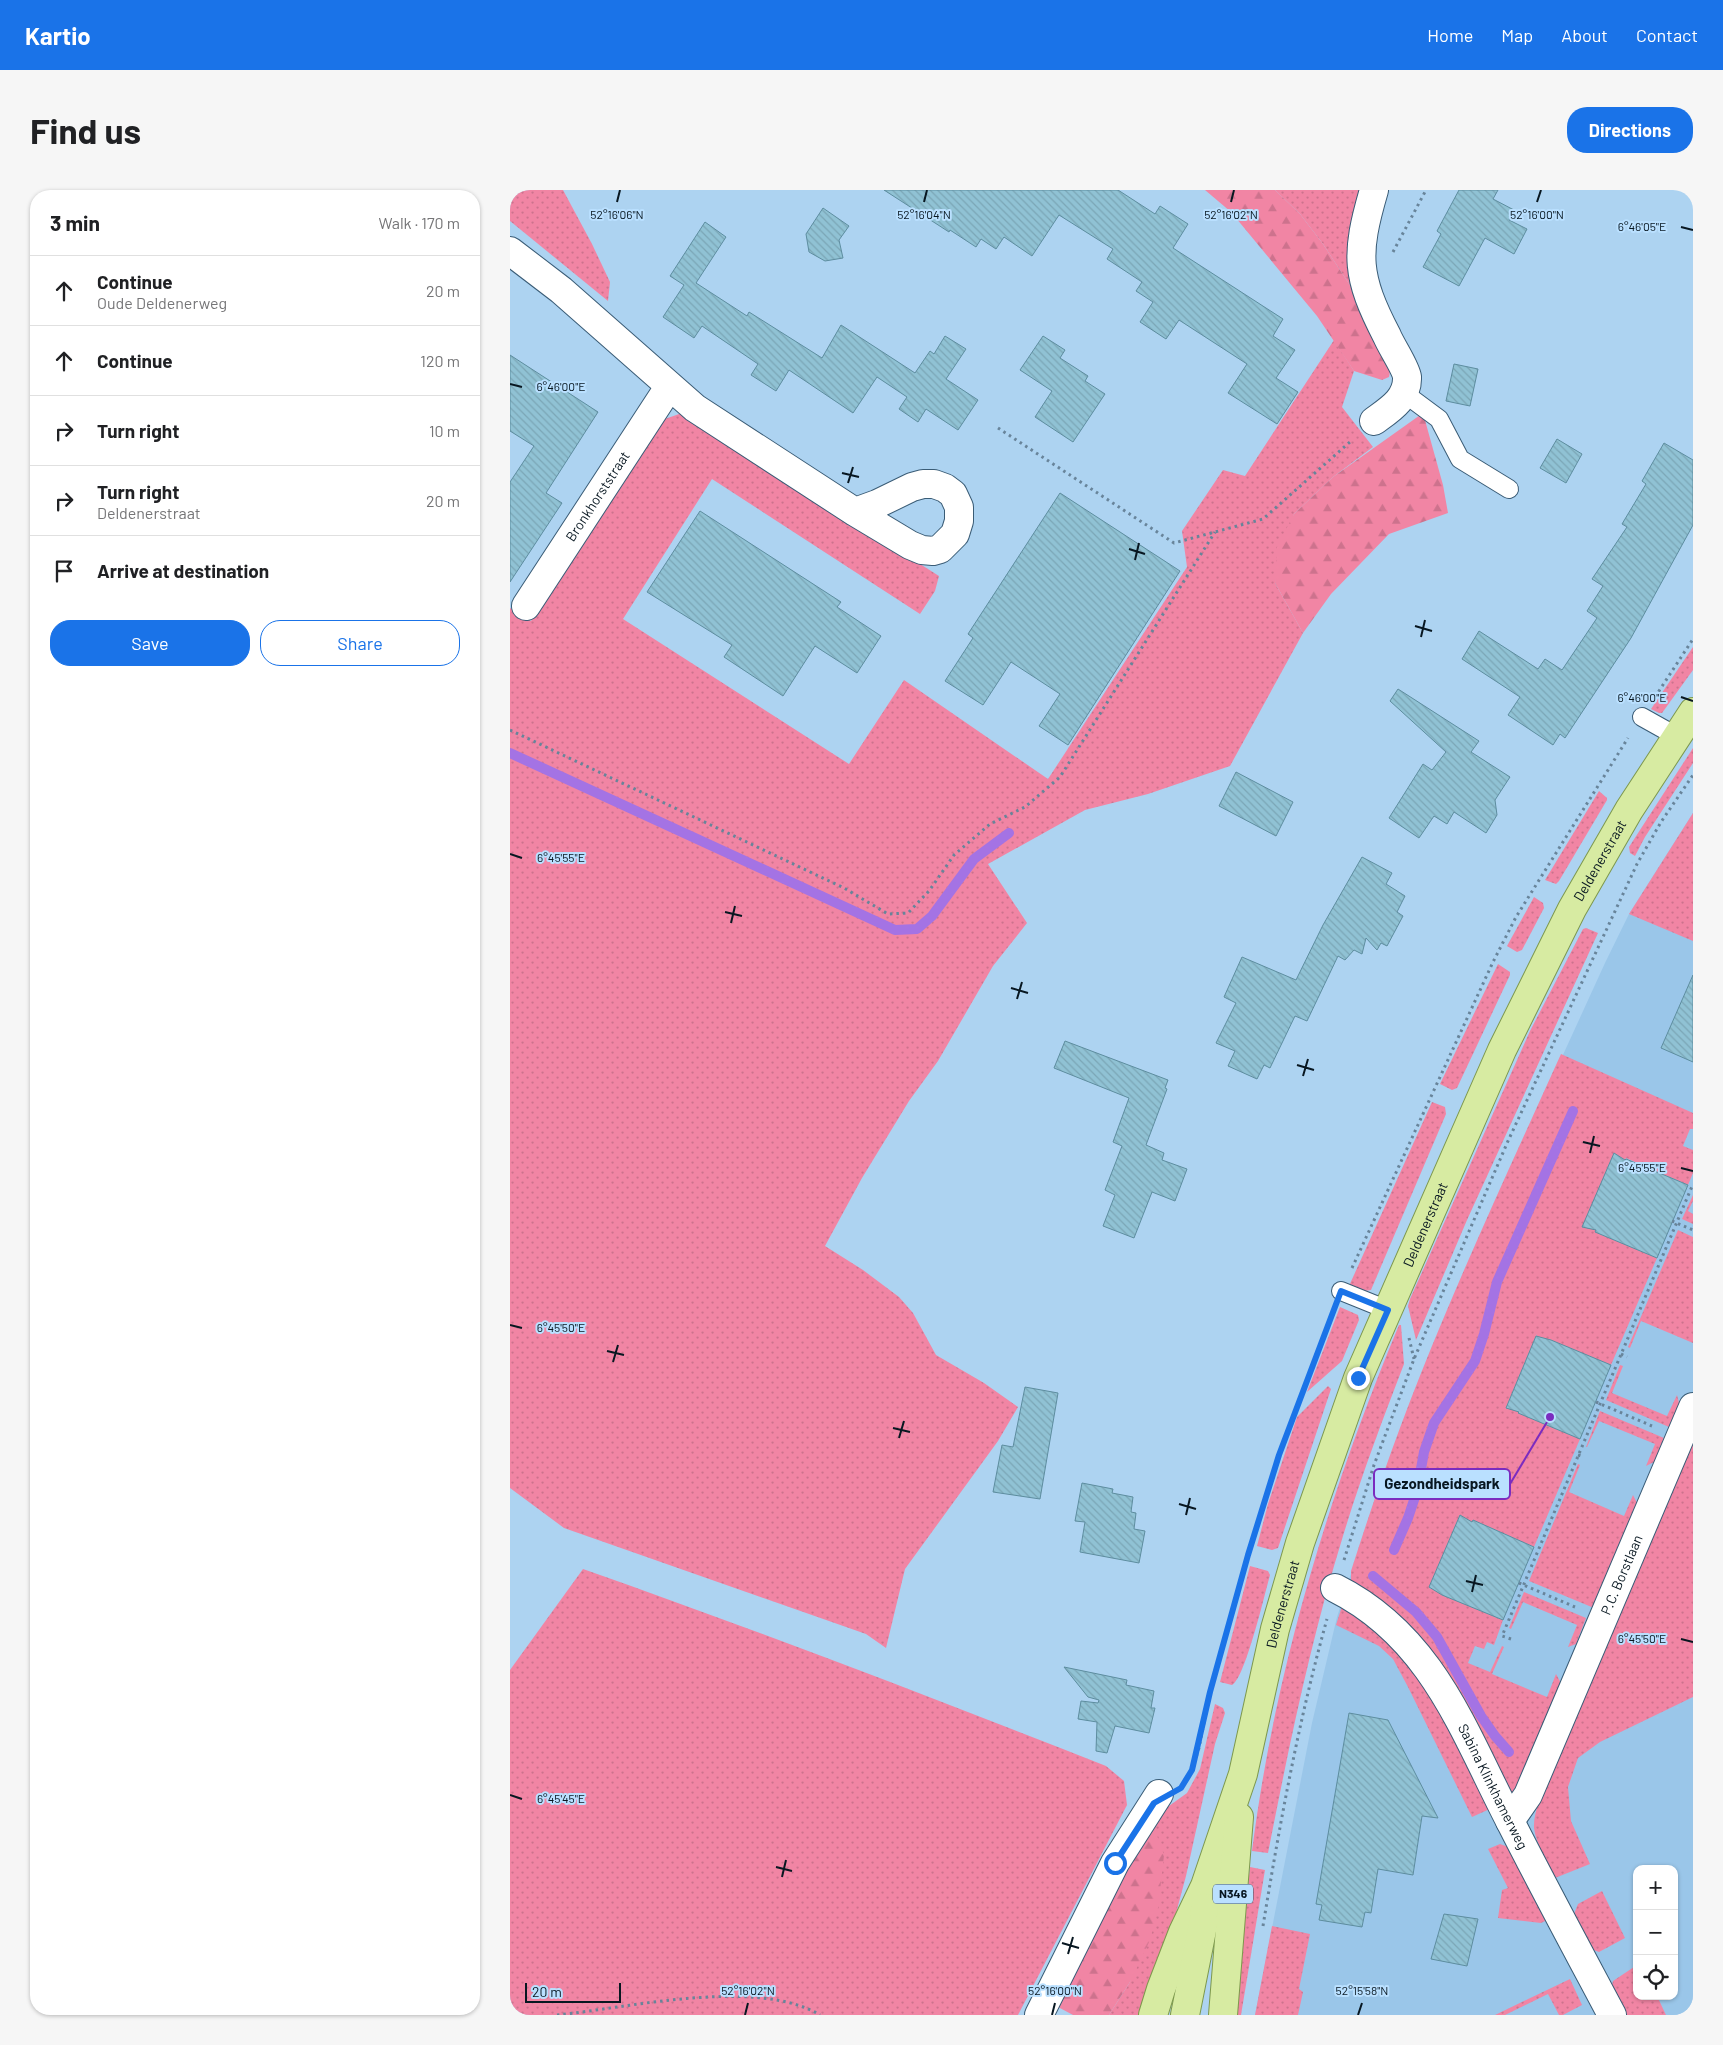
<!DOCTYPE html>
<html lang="en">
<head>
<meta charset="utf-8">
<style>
	body { margin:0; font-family:Barlow,sans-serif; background:#f6f6f6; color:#202124 }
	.controls { position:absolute; right:15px; bottom:15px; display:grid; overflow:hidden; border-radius:10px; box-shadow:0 1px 4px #0004 }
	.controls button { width:45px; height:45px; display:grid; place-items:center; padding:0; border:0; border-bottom:1px solid #e0e0e0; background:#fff; color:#202124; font:25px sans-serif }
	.scale { position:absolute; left:15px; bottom:12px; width:96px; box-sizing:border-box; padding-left:5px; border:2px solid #081721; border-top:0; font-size:14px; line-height:18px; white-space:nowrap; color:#081721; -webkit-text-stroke:4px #bae0ff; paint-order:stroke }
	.stop { position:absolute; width:15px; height:15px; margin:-11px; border:4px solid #1a73e8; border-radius:50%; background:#fff }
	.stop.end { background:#1a73e8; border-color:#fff; box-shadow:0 1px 5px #0008 }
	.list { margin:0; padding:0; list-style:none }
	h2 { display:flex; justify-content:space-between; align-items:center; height:65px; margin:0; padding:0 20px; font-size:21px }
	h2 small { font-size:16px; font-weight:400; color:#757577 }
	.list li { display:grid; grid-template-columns:32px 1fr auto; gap:15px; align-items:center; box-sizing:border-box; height:70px; padding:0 20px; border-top:1px solid #e0e0e0 }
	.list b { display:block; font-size:19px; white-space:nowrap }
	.list p { margin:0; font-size:16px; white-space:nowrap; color:#757577 }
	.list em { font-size:16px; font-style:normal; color:#757577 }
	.actions { display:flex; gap:10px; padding:15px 20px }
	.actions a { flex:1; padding:11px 0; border:1px solid #1a73e8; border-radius:20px; text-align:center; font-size:18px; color:#1a73e8 }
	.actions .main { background:#1a73e8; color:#fff }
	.icon { flex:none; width:28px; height:28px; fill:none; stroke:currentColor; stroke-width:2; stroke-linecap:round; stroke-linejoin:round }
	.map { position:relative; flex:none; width:1183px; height:1825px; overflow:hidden; border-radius:20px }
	header { display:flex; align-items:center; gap:30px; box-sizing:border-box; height:70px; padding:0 25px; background:#1a73e8; color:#fff }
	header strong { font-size:24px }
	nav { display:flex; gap:28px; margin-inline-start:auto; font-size:18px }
	.intro { display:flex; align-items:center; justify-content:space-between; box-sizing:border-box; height:120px; padding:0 30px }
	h1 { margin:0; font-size:35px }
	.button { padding:12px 22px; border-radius:20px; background:#1a73e8; color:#fff; font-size:18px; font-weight:700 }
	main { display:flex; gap:30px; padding:0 30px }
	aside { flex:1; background:#fff; border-radius:20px; box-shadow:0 1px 4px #0004 }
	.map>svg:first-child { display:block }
</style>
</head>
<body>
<header>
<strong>Kartio</strong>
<nav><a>Home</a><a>Map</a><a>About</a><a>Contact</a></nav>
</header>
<div class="intro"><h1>Find us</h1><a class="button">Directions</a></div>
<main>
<aside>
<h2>3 min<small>Walk · 170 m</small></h2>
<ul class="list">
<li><svg class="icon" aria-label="ahead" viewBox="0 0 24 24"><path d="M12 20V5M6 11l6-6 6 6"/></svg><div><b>Continue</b><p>Oude Deldenerweg</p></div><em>20 m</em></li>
<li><svg class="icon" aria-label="ahead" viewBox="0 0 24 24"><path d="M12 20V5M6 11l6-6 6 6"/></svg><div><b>Continue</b></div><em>120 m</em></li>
<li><svg class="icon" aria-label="right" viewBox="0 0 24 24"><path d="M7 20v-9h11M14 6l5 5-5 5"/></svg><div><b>Turn right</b></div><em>10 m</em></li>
<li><svg class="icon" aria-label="right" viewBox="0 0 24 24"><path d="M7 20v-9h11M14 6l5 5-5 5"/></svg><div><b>Turn right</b><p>Deldenerstraat</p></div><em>20 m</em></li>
<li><svg class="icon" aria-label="arrive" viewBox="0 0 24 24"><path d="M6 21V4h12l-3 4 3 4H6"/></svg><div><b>Arrive at destination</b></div></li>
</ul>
<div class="actions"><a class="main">Save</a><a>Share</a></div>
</aside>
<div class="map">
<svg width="1183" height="1825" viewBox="0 0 1183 1825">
	<defs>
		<pattern id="grass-dots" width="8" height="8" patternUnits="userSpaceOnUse" patternTransform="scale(1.25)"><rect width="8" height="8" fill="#f185a4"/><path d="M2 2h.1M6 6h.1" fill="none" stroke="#cd728d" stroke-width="1.8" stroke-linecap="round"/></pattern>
		<pattern id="forest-firs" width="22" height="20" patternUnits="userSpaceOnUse" patternTransform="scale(1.25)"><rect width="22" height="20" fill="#f185a4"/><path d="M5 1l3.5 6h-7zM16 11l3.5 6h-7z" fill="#cd728d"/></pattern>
		<pattern id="building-back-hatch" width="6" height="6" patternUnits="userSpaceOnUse" patternTransform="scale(1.25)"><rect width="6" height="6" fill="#90c2d4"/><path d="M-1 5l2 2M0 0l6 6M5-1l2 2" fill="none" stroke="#7ba6b6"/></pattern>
	</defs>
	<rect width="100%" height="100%" fill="#add3f1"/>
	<path fill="#9ac6e9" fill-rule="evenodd" d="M1183,623V1825H745L802,1533L827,1427L872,1287L920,1167L1009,961L1095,773L1119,724ZM1127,1679H1164V1806H1127Z"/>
	<g fill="url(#grass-dots)">
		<path d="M0,0H53L82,54L100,92L98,111L0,31Z"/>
		<path d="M765,0H863L851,40L877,152L813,54L790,24Z"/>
		<path d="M824,150L844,181L832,217L863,257L823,287L784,324L765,393L793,443L720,576L638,604L575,620L478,674L517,733L483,776L428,871L399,911L352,988L315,1056L353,1080L389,1107L403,1123L426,1165L474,1193L508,1217L488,1251L395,1379L376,1458L356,1444L54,1338L0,1298V418L21,431L152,230L172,223L429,386L425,401L410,424L202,289L113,429L339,574L394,490L538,589L677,377L672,341L713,280L735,286Z"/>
		<path d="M1183,457V480L1152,523H1149L1141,519Z"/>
		<path d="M1183,558V573L1135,647L1125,666L1120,663L1119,657Z"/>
		<path d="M1089,601L1097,608V610L1049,691L1046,694L1035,690Z"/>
		<path d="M1183,623V751L1119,724Z"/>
		<path d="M1024,707L1033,713L1034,718L1012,760L1007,762L997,756Z"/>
		<path d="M1076,738L1088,743L957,1030L906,1150L898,1116L900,1109L1020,841L1073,739Z"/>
		<path d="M988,774L1000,782V785L947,898L942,900L930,894Z"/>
		<path d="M1051,864L1183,923V939H1180L1173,956L1183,960V983L1178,995L1116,968L1113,974L1104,963L1073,1037L1074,1038L1077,1032L1088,1036L1085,1042L1147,1068L1101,1175L1040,1150L1026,1151L1027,1144L996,1218H997L1000,1212L1011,1217L1008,1223L1070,1249L1024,1357L963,1330L960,1336L949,1332L952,1326L950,1325L919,1398L921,1399L923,1393L932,1405L993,1430L984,1455L977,1452L974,1459L965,1456L958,1473L980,1482L992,1456L994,1457L982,1484L1037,1507L1046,1484L1052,1495L1004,1605L998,1606L841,1392V1381C851,1350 861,1319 872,1288C922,1143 988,1004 1051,864Z"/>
		<path d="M922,912L935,917L936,924L861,1100L854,1101L839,1096Z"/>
		<path d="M1183,1005V1011L1178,1021L1183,1024V1034L1172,1029Z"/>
		<path d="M1168,1040L1183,1047V1153L1131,1131L1120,1158L1118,1157Z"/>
		<path d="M830,1117L848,1125L849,1130L832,1171L797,1202Z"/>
		<path d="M889,1135H891L894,1174C872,1231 851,1287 833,1346C801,1449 779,1556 758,1663L742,1661C765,1480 819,1303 889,1135Z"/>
		<path d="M1110,1175L1113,1176L1102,1203L1157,1226L1167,1205L1169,1213L1159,1237L1096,1210Z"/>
		<path d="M818,1196L821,1199L768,1358L762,1360L747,1356L758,1314L787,1227Z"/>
		<path d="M1090,1221L1154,1248L1144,1272L1136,1276L1145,1254L1089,1231L1077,1257H1076Z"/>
		<path d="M1183,1250V1507L1090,1552L1068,1568L1058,1597L1061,1631L1080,1674L1045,1688C1038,1673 1026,1654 1024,1638C1023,1621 1034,1601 1039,1585Z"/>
		<path d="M1068,1274L1070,1275L1059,1302L1114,1326L1123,1305L1128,1315L1084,1418L1019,1391Z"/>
		<path d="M740,1376L758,1381L760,1385C755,1403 735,1489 722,1495L710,1492Z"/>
		<path d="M73,1379C249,1441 423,1508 596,1576L614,1591L617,1615L508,1825H0V1480Z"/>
		<path d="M1014,1402L1076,1428L1066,1454L1058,1457L1067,1435L1013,1412L1001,1439L999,1438Z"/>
		<path d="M833,1413L891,1451L982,1618L962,1627L898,1497L883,1469L869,1456L826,1435Z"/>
		<path d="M705,1514L713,1518L715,1523L705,1554L676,1686L658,1753L632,1825H599L620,1792L641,1629L677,1603L690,1579Z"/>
		<path d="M990,1654L1001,1658L1037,1730L1031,1733L988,1728L992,1700L998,1698L978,1659Z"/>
		<path d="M740,1677L755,1680L731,1825H724Z"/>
		<path d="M1092,1701L1115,1748L1089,1762L1081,1759L1064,1724L1068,1714Z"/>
		<path d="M762,1736L800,1744L789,1799L793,1802L788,1825H745Z"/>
		<path d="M1127,1775V1806H1147L1156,1825H1114L1101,1799L1103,1791Z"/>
		<path d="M1060,1789L1072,1815L1053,1825H1049L1038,1804L995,1825H985Z"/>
	</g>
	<g fill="url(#forest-firs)">
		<path d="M695,0H765L790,24L813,54L877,152L882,171L879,187L872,190L844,181L807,126L721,22Z"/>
		<path d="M913,223L933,295L938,323L879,344L821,404L793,443L765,393L767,357L784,324L823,287Z"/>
		<path d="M641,1629L654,1665L648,1718L640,1750L620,1792L599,1825H563L548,1817Z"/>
	</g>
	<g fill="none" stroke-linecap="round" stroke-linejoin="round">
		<g stroke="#a473e4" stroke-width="10">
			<path d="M0,563L385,740L407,739L422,726L464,669L499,643"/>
			<path d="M884,1360L898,1328L907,1301L914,1262L924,1233L965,1171L974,1144L987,1092L1063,921"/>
			<path d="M863,1386L906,1422L927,1447L971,1526L985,1546L999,1562"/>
		</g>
	</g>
	<g fill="url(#building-back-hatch)" stroke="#5d8d9f">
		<path d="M374,0H608L645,24L650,16L678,34L663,58L773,129L763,146L785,160L766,188L788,202L767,234L718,203L737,174L669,130L656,149L630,132L643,112L626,101L632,92L597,69L603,59L549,25L522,66L494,47L486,59L471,49L466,57L440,40L439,42Z"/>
		<path d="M949,0H988L983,9L1004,20L999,30L1017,39L1004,64L975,48L949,96L913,77L931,44L927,41Z"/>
		<path d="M313,18L339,36L329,50L333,68L315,71L299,62L296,44Z"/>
		<path d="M195,32L216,47L186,93L237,126L239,122L312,168L331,135L405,183L420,161L424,164L435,146L456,159L436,189L468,210L448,240L416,219L408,232L389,219L397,207L367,187L343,223L279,180L266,201L241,185L248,174L192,136L184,148L153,127L174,95L160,86Z"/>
		<path d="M533,146L555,160L550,168L578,186L575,191L595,204L563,252L525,227L542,201L510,180Z"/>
		<path d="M0,165L88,222L36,303L52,313L0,392V292L24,256L0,241Z"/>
		<path d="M944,174L968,179L960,216L936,211Z"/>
		<path d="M1047,249L1072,264L1056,293L1030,278Z"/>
		<path d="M1154,253L1183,270V335L1121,448L1055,548L1050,544L1043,555L998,525L1010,507L952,469L969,441L1028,479L1035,469L1052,480L1087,428L1077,421L1093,396L1082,389L1117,337L1112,334L1136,294L1132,291Z"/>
		<path d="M550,303L670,381L558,555L529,536L550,504L501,472L473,515L435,491L463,448L458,444Z"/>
		<path d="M190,321L331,412L327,417L371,446L347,483L305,456L273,506L214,467L222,455L137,402Z"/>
		<path d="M888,499L969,551L961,562L1000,587L985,610L987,625L976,643L944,622L937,634L924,626L909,648L879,628L913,574L922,580L936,562L880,511Z"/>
		<path d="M726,582L783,612L766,646L709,616Z"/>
		<path d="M852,667L882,683L876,694L895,706L887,722L893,726L877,756L871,753L867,760L856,748L852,764L844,760L835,770L828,766L797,831L785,826L760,878L754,875L747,889L718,876L725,861L706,853L726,813L714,807L732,767L786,790L813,735Z"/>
		<path d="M1183,785V872L1151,858Z"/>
		<path d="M555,851L658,890L655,898L657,899L636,955L654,963L652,970L677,979L665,1011L642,1002L624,1048L593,1036L605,1005L595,1000L612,956L603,952L619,908L544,878Z"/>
		<path d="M1104,963L1115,970L1116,969L1178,995L1147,1068L1085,1042L1086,1040L1072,1037Z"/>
		<path d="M1026,1146L1041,1150L1101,1175L1070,1249L1008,1223L1009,1222L996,1218Z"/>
		<path d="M515,1197L548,1203L530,1309L483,1302L492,1255L503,1257Z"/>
		<path d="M572,1293L603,1299L602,1303L623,1307L621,1322L626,1323L624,1339L635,1341L629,1373L570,1362L575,1332L565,1331Z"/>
		<path d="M950,1325L962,1332L963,1330L1024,1357L993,1430L932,1405L919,1397Z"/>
		<path d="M554,1477L617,1490L616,1495L644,1501L641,1518H645L639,1543L605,1536L597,1563L586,1561L587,1532L568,1529L571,1511L588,1513L589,1510L578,1507Z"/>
		<path d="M839,1523L878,1530L928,1628L912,1626L903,1685L868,1679L861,1723L855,1722L852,1737L809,1730L812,1715L806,1714Z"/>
		<path d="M934,1724L968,1729L957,1776L921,1769Z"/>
	</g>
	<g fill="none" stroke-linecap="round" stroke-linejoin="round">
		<g stroke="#3a5c76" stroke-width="20">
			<g id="service">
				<path d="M894,203L929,229L950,269L999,299"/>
				<path d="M1132,527L1166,546"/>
				<path d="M831,1101L878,1120"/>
			</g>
		</g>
		<g stroke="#3a5c76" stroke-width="30">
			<g id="minor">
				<path d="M0,61L51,100L185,218L345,322L400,355L412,360L423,361L430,359L445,344L449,331V317L443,304L435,298L424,294H413L402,297L367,314L345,322"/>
				<path d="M864,231C879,220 898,209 897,187C896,178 881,156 877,146C846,86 845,65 864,0"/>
				<path id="s1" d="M16,416L159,197"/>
				<path id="s2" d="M825,1398C923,1447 954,1543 1001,1633C1034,1698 1068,1761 1102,1825"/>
				<path id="s3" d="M1000,1631L1018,1605L1183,1217"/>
				<path d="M529,1825L605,1673L649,1604"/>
			</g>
		</g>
		<g stroke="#7d984d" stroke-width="30">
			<g id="primary">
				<path id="s4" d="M643,1825L651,1799L673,1742L695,1696L733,1584L765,1439L790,1353L848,1188L992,860L1062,719L1119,620L1183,522"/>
				<path d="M675,1825L694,1730L695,1718"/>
				<path d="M713,1825L729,1627"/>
			</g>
		</g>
		<g stroke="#68849a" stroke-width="3" stroke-dasharray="2.5 4" stroke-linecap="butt">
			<path d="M883,62L916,0"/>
			<path d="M488,238L664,353L753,329L841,251"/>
			<path d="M1145,507L1183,449"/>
			<path d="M0,540L334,698L378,724L398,723L419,701L444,665L480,634L515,617L550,587L705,342"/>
			<path d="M1162,1031L1183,1040"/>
			<path d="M842,1078L983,772L1006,727L1118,548"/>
			<path d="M899,1148L904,1169"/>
			<path d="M1111,1164L1117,1167"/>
			<path d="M1086,1212L1142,1236"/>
			<path d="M1068,1265L1074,1267"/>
			<path d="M834,1370L864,1275L904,1169L998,951L1127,674L1151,632L1183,585"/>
			<path d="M1009,1393L1065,1417"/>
			<path d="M1001,1449L992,1446L1183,994"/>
			<path d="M676,1590L682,1580L689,1558L700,1502L738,1365L769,1265L822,1125"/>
			<path d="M753,1736C770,1632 789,1529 817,1429"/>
			<path d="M47,1825C118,1818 247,1787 310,1825"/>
		</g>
		<use href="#service" stroke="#fff" stroke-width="18"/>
		<use href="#minor" stroke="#fff" stroke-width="28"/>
		<use href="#primary" stroke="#d7eba2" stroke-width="28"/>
	</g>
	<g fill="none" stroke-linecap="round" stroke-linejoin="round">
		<path stroke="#1a73e8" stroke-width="6" d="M605,1673L644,1613L671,1598L682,1580L700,1502L738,1365L769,1265L831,1101L878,1120L848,1188"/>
	</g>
	<path fill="none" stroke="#081721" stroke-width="2" d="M107,12L110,0M414,12L417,0M721,12L724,0M1027,12L1031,0M1171,37L1183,40M0,194L12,197M332,283L349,287M338,293L343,277M619,359L635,364M625,370L629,353M905,436L922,441M911,447L915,430M1171,507L1183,511M0,664L12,668M215,722L232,726M221,733L225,716M501,798L518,803M507,809L512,792M787,875L804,880M793,886L798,869M1073,952L1090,956M1080,963L1084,946M1171,978L1183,981M0,1135L12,1138M97,1161L114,1165M103,1172L108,1155M383,1238L400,1242M389,1248L394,1231M669,1314L686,1319M676,1325L680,1308M956,1391L973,1395M962,1402L966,1385M1171,1449L1183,1452M0,1605L12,1609M266,1677L282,1681M272,1687L276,1670M552,1753L569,1758M558,1764L563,1747M235,1825L238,1813M542,1825L545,1813M848,1825L852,1813"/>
	<g text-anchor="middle" stroke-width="4" stroke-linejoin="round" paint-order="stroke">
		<rect fill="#bae0ff" stroke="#3d5364" stroke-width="1" x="703" y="1694.5" width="40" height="19" rx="4"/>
		<g font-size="12" font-weight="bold" fill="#081721">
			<text x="723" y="1708">N346</text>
		</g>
		<g font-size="14" fill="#081721" stroke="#bae0ff">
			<text dy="5" stroke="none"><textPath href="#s1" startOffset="131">Bronkhorststraat</textPath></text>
			<text dy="5" stroke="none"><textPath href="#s4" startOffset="1242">Deldenerstraat</textPath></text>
			<text dy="5" stroke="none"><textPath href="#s4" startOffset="838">Deldenerstraat</textPath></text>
			<text dy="5" stroke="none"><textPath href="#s3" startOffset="271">P.C. Borstlaan</textPath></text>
			<text dy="5" stroke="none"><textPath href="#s4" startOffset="432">Deldenerstraat</textPath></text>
			<text dy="5" stroke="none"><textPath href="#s2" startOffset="259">Sabina Klinkhamerweg</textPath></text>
		</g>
	</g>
	<g font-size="12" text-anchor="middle" fill="#081721" stroke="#bae0ff" stroke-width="4" stroke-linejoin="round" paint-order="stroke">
		<text x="107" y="29">52°16'06"N</text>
		<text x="414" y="29">52°16'04"N</text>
		<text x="721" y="29">52°16'02"N</text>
		<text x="1027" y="29">52°16'00"N</text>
		<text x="1132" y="41">6°46'05"E</text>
		<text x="51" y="201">6°46'00"E</text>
		<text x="1132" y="512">6°46'00"E</text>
		<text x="51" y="672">6°45'55"E</text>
		<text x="1132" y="982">6°45'55"E</text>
		<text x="51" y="1142">6°45'50"E</text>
		<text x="1132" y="1453">6°45'50"E</text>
		<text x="51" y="1613">6°45'45"E</text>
		<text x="238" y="1805">52°16'02"N</text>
		<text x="545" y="1805">52°16'00"N</text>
		<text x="852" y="1805">52°15'58"N</text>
	</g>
	<path fill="none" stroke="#7b2cbf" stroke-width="2" d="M1040 1227L1000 1294"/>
	<circle fill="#7b2cbf" stroke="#bae0ff" stroke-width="2" cx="1040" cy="1227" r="5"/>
	<rect fill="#bae0ff" stroke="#7b2cbf" stroke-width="2" x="864" y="1279" width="136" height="30" rx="5"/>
	<g font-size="15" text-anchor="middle" font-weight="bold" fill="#081721">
		<text x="932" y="1299">Gezondheidspark</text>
	</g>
</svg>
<div class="controls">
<button>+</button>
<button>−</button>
<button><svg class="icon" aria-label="locate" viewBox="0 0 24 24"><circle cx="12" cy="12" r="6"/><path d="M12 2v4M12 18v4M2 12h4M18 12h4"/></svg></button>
</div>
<div class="scale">20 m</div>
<div class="stop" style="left:605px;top:1673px"></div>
<div class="stop end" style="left:848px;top:1188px"></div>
</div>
</main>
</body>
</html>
